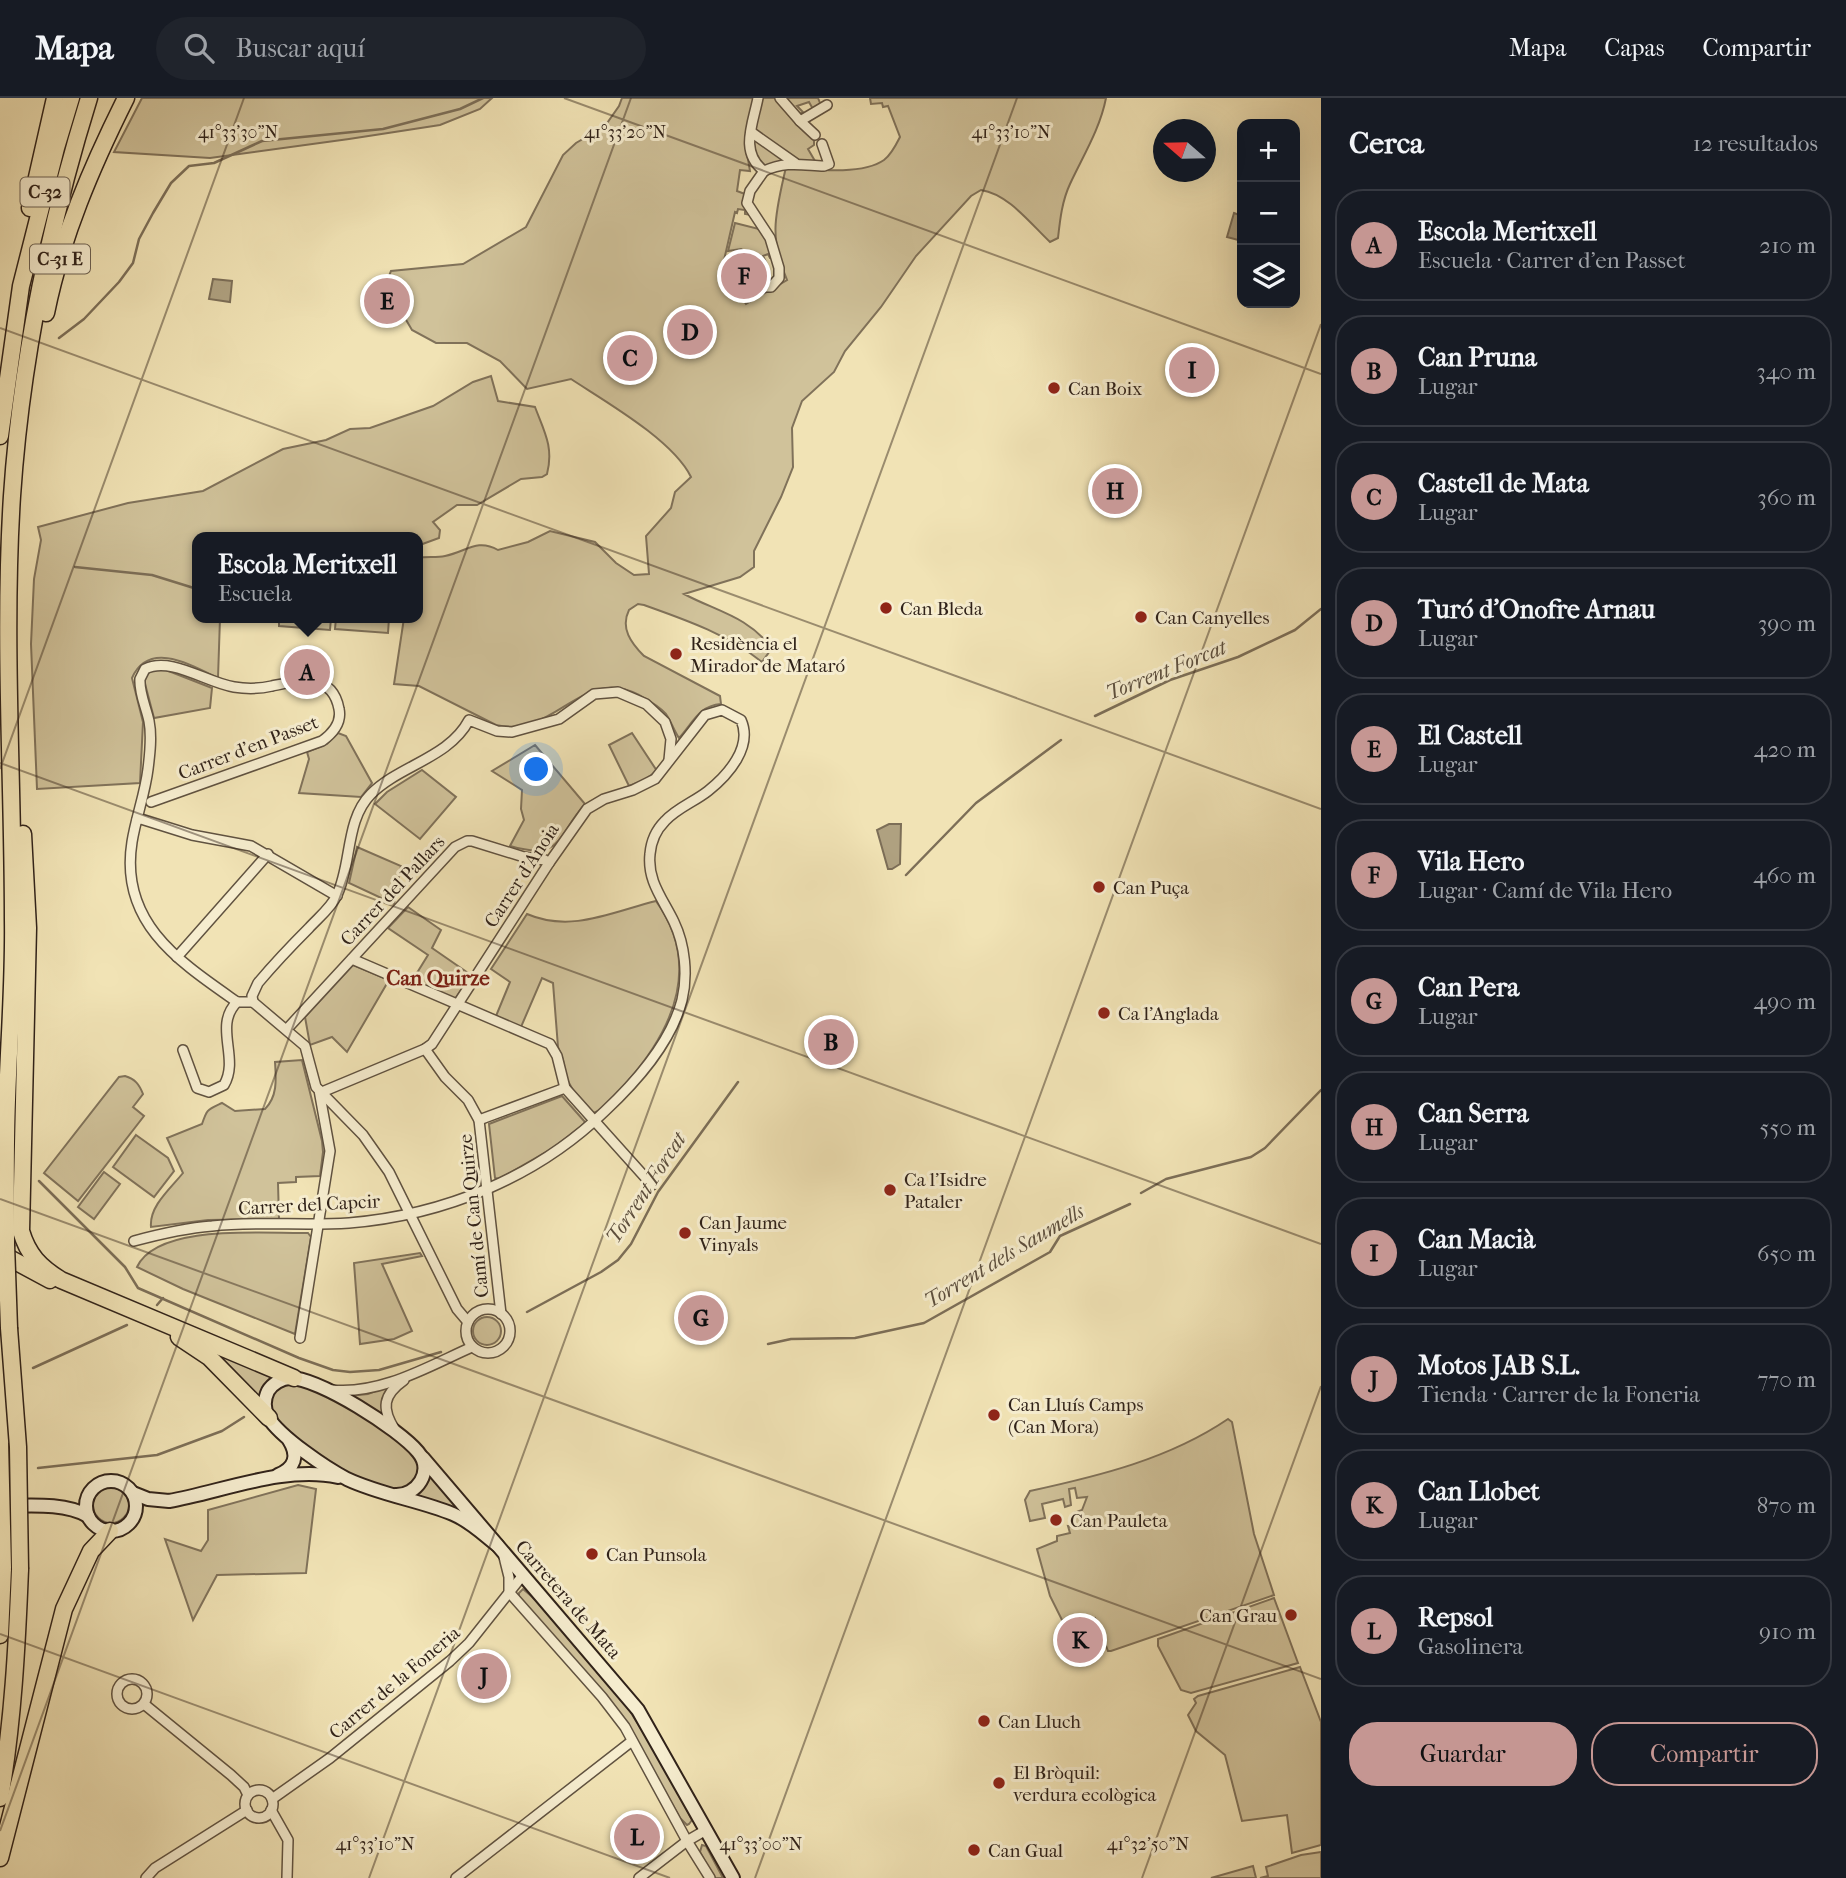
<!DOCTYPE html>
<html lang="es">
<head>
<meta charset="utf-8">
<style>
	body { margin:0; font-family:"IM FELL French Canon",serif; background:#20242c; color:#f1f3f6 }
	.controls { position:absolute; right:21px; top:21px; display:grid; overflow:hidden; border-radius:14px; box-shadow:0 7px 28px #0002 }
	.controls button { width:63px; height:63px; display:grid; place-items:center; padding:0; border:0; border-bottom:2px solid #363941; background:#171b24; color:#f1f3f6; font:35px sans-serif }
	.compass { position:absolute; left:1153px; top:21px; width:63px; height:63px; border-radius:50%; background:#171b24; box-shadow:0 7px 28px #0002; rotate:290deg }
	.you { position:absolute; left:537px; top:672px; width:24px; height:24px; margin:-18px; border:5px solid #fff; border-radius:50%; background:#1a73e8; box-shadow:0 0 0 10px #1a73e833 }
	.badge { display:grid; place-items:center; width:46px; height:46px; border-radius:50%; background:#c59692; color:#111; font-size:23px; font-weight:700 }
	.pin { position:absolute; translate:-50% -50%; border:4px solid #fff; box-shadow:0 2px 7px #0006 }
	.popup { position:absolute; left:192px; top:434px; width:231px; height:91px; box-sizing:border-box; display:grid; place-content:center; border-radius:14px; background:#171b24; filter:drop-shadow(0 2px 5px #0005); font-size:23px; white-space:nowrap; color:#9ea1a6 }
	.popup b { font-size:26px; color:#f1f3f6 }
	.popup::after { content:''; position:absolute; left:50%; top:100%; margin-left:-14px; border:14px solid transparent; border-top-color:#171b24 }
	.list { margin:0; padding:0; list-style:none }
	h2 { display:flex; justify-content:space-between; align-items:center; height:91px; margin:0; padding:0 28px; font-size:30px }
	h2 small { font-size:23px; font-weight:400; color:#9ea1a6 }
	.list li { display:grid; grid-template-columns:46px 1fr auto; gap:21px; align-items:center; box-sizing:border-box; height:112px; margin:0 14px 14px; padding:0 14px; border:2px solid #363941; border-radius:28px }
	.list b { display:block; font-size:26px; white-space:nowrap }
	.list p { margin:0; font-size:23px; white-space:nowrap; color:#9ea1a6 }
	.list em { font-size:23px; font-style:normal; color:#9ea1a6 }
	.actions { display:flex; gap:14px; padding:21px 28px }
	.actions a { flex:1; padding:16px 0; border:2px solid #c59692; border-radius:28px; text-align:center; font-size:24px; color:#c59692 }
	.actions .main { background:#c59692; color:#111 }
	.icon { flex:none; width:38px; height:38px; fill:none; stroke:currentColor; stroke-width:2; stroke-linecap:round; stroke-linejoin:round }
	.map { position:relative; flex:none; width:1321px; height:1780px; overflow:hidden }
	header { display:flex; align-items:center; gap:42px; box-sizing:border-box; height:98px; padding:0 35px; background:#171b24; border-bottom:2px solid #363941 }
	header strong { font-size:33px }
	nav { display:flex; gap:38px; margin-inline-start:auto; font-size:24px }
	.search { width:490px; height:63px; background:#20242c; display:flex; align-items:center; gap:18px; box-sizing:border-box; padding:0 24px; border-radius:38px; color:#9ea1a6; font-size:26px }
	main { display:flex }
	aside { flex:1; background:#171b24 }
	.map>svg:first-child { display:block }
</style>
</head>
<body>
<header>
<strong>Mapa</strong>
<div class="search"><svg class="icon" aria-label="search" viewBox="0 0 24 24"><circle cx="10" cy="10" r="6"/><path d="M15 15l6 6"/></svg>Buscar aquí</div>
<nav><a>Mapa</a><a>Capas</a><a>Compartir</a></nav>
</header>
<main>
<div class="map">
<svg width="1321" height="1780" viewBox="0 0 1321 1780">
	<rect width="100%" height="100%" fill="#f1e3b5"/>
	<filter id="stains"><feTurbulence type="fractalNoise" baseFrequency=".00286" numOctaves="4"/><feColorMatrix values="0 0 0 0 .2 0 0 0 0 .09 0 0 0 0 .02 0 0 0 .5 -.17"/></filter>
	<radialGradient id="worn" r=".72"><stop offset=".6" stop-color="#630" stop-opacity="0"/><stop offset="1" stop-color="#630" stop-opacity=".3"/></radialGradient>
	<g fill="#d0c29a" stroke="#80725a" stroke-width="2">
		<path d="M142,0H492L480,11L440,27L349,41L210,60L114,54Z"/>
		<path d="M622,0H755L746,49L750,73L740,72L737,93L745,96L751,117L745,116V112L738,111L737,115L735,114L722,171L746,206L787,182C768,138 776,114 786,69C812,71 861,78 884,62C891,57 896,47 900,39L888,8L883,9L882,5L871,6L870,0H1106C1100,31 1083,58 1070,86C1062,103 1060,122 1058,140L1050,144C1030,125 1008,96 981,92L971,98L916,158L881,209L845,253L834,274L802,303L792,330L793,369L781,399L754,453V469L740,479L684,496C718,514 747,518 772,550L762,564C727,536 686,522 644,507L638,506L629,512C620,530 631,545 644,558L720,598L721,606C698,608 693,625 679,640C674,633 671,623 666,616C659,608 648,602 639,597C581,567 556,641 496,627L419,588L394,586L404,520H417V460C427,458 436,460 445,458C466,454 477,440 498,452L528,444L550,433L595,444L616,465L634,477L649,476L646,438L671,410L675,394L691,379C673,342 606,304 571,281L527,291L500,263L467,245H436L412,232L395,203L399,200L396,194L402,190L397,181L389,178L391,173L463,166L526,129L563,57L576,45L605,28L619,8Z"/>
		<path d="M761,0H777L814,42V47L808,51L815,63L810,65L799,63L755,32Z"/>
		<path d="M782,0H818L820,5L814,13L809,4L797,8L803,14L800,16Z"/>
		<path d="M756,39L786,61L766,69L753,57V42Z"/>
		<path d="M735,125L763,132L773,160H770L768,156L763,158L766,164L754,171L748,155L741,151L728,153Z"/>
		<path d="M491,278L498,303L535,309C544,333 554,349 547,376L542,379L521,381L477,407H457L433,424L440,432L439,440L417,448V439H197V520H220L218,580C191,567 149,542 132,580L143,624L140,685L37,691L31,546L34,481L41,442L38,429L128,405L203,393L283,351L326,342L350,331L370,330L433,308L473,284Z"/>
		<path d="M279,520H331L330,532L279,528Z"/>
		<path d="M336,520H389L388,535L335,531Z"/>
		<path d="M156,571L166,572L212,590L210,610L154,620L144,582L148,575Z"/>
		<path d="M338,635L346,638L372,685L361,699L299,695L309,661L307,654L327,646Z"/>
		<path d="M632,635L657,673L644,682L629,688L609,647Z"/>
		<path d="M535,647L585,706C556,739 563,763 510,748L524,722L521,711L522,692L492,673Z"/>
		<path d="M422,672L456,699L420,741L375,706L387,694Z"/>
		<path d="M357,749L401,768L394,806L349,785Z"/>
		<path d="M656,803C701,866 674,930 628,983C619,993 607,1011 593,1015L573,992L565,978L563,962L558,949L553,885L542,880L521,929L496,918L510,884L491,871L527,816C571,835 612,814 656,803Z"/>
		<path d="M408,809L441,832L432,850L471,877L455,901L412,883L428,857L388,830Z"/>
		<path d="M353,867L389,882L347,954L332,939L310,947L305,919Z"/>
		<path d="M302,962L322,1043L323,1054L320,1078L296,1079V1084L278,1085L279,1121L208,1122L151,1129C149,1108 171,1090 183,1075L167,1040L202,1026C207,1011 207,1012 222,1005L235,1013L265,1011C278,998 276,980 275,964Z"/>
		<path d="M125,978C135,981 139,986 143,996L133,1009L144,1018L78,1103L44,1075L119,979Z"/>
		<path d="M562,998L585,1024L584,1026L553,1050L499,1081L495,1080L489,1026Z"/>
		<path d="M136,1037L168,1060L174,1073L154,1099L113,1069Z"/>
		<path d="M104,1074L120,1086L94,1121L78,1109Z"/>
		<path d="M308,1135L311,1139L295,1236L183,1191L137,1169C158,1125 265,1136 308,1135Z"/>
		<path d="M420,1155L422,1158L382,1166L412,1233L394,1241L360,1246L354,1165Z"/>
		<circle cx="487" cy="1233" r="14"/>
		<path d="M189,1240L278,1278L260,1305Z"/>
		<path d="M295,1284L331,1299L376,1323L415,1356L420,1371L414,1386L396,1394L359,1382L301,1346L270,1315L269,1300L278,1288Z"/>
		<path d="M391,1287L383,1308V1317L349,1298L368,1296Z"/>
		<path d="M1228,1321L1232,1324L1254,1436L1274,1497L1111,1553H1108L1095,1520L1066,1530L1050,1498L1037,1451L1057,1443V1438L1070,1435L1068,1428L1073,1429L1074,1415L1082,1412L1087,1399L1077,1400L1075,1390L1069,1391L1071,1407L1065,1409L1063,1401L1042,1406L1045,1420L1030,1423L1025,1402L1030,1393C1099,1378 1169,1361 1228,1321Z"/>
		<path d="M430,1373L472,1422L413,1399L426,1386Z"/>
		<path d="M298,1387L316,1391L306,1475L217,1477L193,1522L165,1441L201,1453L208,1442V1412Z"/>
		<circle cx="111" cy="1407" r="18"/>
		<path d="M523,1491L537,1503L623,1602L663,1666L692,1722L689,1726L687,1727L680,1720L622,1617L519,1500V1495Z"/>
		<path d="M1274,1500L1298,1565L1191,1595L1181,1592L1158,1548V1541Z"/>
		<path d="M1300,1569L1321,1624V1747L1292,1755L1287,1717L1242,1723L1225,1657L1196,1633L1188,1617L1196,1605L1194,1601L1198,1598Z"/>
		<path d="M702,1747L706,1748L723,1780H714L700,1754Z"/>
		<path d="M1321,1754V1780H1260L1268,1778L1266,1769L1301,1757Z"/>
		<path d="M1253,1768L1256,1780H1211Z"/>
	</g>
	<g fill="#afa180" stroke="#7c6e57" stroke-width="2">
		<path d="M1234,115L1242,118V143L1227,139Z"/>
		<path d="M213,181L232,183L230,204L209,201Z"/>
		<path d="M889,726H901L900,766L892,771H888L877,732Z"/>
	</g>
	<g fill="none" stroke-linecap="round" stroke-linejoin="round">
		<g stroke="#7c6e57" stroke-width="2.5">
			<path d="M59,240L84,221L119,184L133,165L139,141L153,115L171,85L189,68L214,65L262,43L383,31L460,11L483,0"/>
			<path d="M75,469L152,477L197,491"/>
			<path d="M1095,618L1170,582L1238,559L1295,532L1321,511"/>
			<path d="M906,777L976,705L1061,642"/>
			<path d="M39,1083L125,1169L138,1190L299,1260L333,1272L350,1274L379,1272L441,1254"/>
			<path d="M1141,1095L1166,1081L1251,1059L1265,1050L1321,992"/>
			<path d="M157,1207L163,1200"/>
			<path d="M527,1214L601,1174L618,1162L631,1146L658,1094L738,984"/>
			<path d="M768,1246L791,1241L855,1240L924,1225L1050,1154L1060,1138L1130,1106"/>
			<path d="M33,1270L127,1227"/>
			<path d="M38,1370L157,1357L222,1333L244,1319"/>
		</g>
		<g stroke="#605240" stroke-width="12">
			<g id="street">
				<path d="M758,0C753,26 739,54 764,73"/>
				<path d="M780,0L800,23L827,7"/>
				<path d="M800,23L815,37"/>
				<path d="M751,34L795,65"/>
				<path d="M764,73C785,63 801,67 824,68L829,66L822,46"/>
				<path d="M732,165L746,161L761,189H771L779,180V170L770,140L747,105L750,93L764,73"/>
				<path d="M151,704L322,643C333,635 342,625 339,611C332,573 297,583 272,588C259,591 246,591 234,589C207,585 171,558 145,571L140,581C139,595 146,609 149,623C152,638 150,655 148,671C145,696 136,719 132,744C119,825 180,864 237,904"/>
				<path d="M137,722L141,721L192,737L251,748L337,798"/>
				<path d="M177,859L268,756"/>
				<path d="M352,861L550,946L557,958L565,990L652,1087"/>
				<path d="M253,904L305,948L316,989L319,992L330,1053L300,1240"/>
				<path d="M287,931L455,749L467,743H472L524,759L545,762L549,765"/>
				<path d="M425,951L445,979L468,1002L479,1022L501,1216"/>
				<path d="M183,952L197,990L209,994L224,987C240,960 213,928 237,904H253L252,898L258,885C274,866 291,848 309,830C318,820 331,810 337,797C352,766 345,722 371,696C400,667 449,660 469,622L497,633L512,634L559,621L594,596L618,594L646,606L665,624L671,641L669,662"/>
				<path d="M319,992L363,1037L389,1074L457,1211L468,1224"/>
				<path d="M479,1022L565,990"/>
				<path d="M134,1143C160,1136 185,1130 212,1128C257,1123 303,1128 349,1125C444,1117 536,1080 605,1013C637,983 671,945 682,902C688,877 685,847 674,824C663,801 647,783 650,756C651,744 656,732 665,723C677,710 694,704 708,693C728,677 753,649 741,622L722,612L705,617L655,681L633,692L604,701L587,711L549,765L432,946L425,951L322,994"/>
				<circle cx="488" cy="1233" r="22"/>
				<path d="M332,1292C381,1297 429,1268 472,1249"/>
				<path d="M395,1332C381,1310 383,1297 404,1282"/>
				<path d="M504,1459L509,1479V1494L602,1599L625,1629L687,1743L710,1780"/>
				<circle cx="132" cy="1596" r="15"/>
				<path d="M144,1606L231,1677L244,1689L248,1697"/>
				<circle cx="259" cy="1706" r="14"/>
				<path d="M272,1701L330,1660L450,1563L469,1545L523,1477"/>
				<path d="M271,1712L288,1742L287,1780"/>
				<path d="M146,1780L155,1770L247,1712"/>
				<path d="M456,1780L632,1643"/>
				<path d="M639,1780L687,1743L706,1732"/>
			</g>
		</g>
		<g stroke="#302219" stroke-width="16">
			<g id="secondary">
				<path d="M423,1360L638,1612L733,1780"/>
				<path d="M278,1377C295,1370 299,1358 289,1342"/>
				<circle cx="111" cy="1408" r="25"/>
				<path d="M133,1395L148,1401L169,1403C221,1394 285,1367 338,1379"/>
				<path d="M395,1397C417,1398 434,1373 418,1354C399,1331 319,1280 290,1280C282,1280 272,1286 268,1293C264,1301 264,1311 268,1319C280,1339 326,1370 347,1381C381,1397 419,1402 453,1416C470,1423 483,1436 497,1447"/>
				<path d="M0,1408C27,1408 64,1404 88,1418"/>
			</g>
		</g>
		<g stroke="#302219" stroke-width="19">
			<g id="highway">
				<path d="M30,110L55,0"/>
				<path d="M46,215C61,140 92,68 126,0"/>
				<path d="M0,338L21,188L56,50L71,0"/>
				<path d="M23,736L28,830L21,1133C28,1157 40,1169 61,1182L294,1280"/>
				<path d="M6,1147C6,1098 5,1050 7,1002C9,942 14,882 13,822C13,681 3,539 12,398C21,263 49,129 89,0"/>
				<path d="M0,1155L50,1182"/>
				<path d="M7,1174L9,1230"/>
				<path d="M179,1239L209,1259L269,1320"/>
				<path d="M0,1537L3,1470"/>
				<path d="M0,1700C13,1624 17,1547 20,1471"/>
				<path d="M0,1760L64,1511L91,1453L110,1433"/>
			</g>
		</g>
		<use href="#street" stroke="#f6edcf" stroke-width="9"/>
		<use href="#secondary" stroke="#f6edcf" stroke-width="12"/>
		<use href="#highway" stroke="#f1e3b5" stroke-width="16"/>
		<g stroke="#302219" stroke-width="19" stroke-linecap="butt">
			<g id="highway-bridge">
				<path d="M6,1147L7,1174"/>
				<path d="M9,1230L18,1349L20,1471"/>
				<path d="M0,1345L3,1470"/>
			</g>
		</g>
		<use href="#highway-bridge" stroke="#f1e3b5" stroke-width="16"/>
	</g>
	<path fill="none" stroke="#302219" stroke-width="2" stroke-opacity="0.45" d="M564,0L1321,276M0,230L1321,711M0,665L1321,1146M0,671L244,0M0,1101L1321,1581M0,1536L670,1780M0,1733L631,0M369,1780L1017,0M755,1780L1321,226M1142,1780L1321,1288"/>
	<g fill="#8f2418" stroke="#f6edcf" stroke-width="2.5">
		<circle cx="1054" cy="290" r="7"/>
		<circle cx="886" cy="510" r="7"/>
		<circle cx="1141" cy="519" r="7"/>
		<circle cx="676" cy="556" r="7"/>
		<circle cx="1099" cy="789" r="7"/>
		<circle cx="1104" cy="915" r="7"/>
		<circle cx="890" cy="1092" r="7"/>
		<circle cx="685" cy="1135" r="7"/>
		<circle cx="994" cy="1317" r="7"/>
		<circle cx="1056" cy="1422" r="7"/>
		<circle cx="592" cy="1456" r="7"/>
		<circle cx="1291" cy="1517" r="7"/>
		<circle cx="984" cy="1623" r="7"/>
		<circle cx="999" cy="1685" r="7"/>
		<circle cx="974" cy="1752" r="7"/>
	</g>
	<g text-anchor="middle" stroke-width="6" stroke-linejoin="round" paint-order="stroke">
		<g fill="#f6edcf" stroke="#6b5f50" stroke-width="2">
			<rect x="20.5" y="79.5" width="49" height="29" rx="5"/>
			<rect x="30" y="146.5" width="60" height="29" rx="5"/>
		</g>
		<g font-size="18" font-weight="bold" fill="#302219">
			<text x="45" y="100">C-32</text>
			<text x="60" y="167">C-31 E</text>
		</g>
		<g font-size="19" fill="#302219" stroke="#f6edcf" text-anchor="start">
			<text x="1068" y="297">Can Boix</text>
			<text x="900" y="517">Can Bleda</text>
			<text x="1155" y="526">Can Canyelles</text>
			<text x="690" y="552">Residència el<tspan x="690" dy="22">Mirador de Mataró</tspan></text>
			<text x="1113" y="796">Can Puça</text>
			<text x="1118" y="922">Ca l'Anglada</text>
			<text x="904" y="1088">Ca l'Isidre<tspan x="904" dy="22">Pataler</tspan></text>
			<text x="699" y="1131">Can Jaume<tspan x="699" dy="22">Vinyals</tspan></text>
			<text x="1008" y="1313">Can Lluís Camps<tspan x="1008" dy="22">(Can Mora)</tspan></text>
			<text x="1070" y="1429">Can Pauleta</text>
			<text x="606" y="1463">Can Punsola</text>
			<text x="1277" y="1524" text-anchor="end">Can Grau</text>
			<text x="998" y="1630">Can Lluch</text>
			<text x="1013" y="1681">El Bròquil:<tspan x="1013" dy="22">verdura ecològica</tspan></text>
			<text x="988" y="1759">Can Gual</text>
		</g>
		<g font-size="19" fill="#302219" stroke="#f6edcf">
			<text transform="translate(248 649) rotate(-21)" y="7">Carrer d'en Passet</text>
			<text transform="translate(521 777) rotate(-57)" y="7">Carrer d'Anoia</text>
			<text transform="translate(392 792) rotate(-47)" y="7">Carrer del Pallars</text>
			<text transform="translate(309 1106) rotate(-3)" y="7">Carrer del Capcir</text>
			<text transform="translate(473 1118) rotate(-96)" y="7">Camí de Can Quirze</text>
			<text transform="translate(569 1501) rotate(49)" y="7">Carretera de Mata</text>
			<text transform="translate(394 1584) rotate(-40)" y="7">Carrer de la Foneria</text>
		</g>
		<g font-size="21" font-style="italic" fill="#5c4e3d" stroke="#f6edcf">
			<text transform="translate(1166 572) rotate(-22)" y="7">Torrent Forcat</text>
			<text transform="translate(646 1090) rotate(-57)" y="7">Torrent Forcat</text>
			<text transform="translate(1004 1158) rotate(-31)" y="7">Torrent dels Saumells</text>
		</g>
		<g font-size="21" font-weight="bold" fill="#7a1f14" stroke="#f6edcf">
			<text x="438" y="887">Can Quirze</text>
		</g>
	</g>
	<g font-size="18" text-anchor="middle" fill="#302219" stroke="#f6edcf" stroke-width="6" stroke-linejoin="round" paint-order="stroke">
		<text x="238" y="40">41°33'30"N</text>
		<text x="625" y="40">41°33'20"N</text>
		<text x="1011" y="40">41°33'10"N</text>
		<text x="375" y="1752">41°33'10"N</text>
		<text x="761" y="1752">41°33'00"N</text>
		<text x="1148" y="1752">41°32'50"N</text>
	</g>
	<rect width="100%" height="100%" filter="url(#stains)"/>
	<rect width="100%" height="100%" fill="url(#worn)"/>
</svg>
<div class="controls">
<button>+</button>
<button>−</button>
<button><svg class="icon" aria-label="layers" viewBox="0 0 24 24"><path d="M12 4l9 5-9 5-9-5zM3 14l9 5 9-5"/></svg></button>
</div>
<svg class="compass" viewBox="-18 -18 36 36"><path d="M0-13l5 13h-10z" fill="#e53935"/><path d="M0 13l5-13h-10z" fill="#9ea1a6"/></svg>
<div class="you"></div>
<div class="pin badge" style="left:307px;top:574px">A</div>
<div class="popup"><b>Escola Meritxell</b>Escuela</div>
<div class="pin badge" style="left:831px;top:944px">B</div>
<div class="pin badge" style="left:630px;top:260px">C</div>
<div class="pin badge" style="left:690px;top:234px">D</div>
<div class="pin badge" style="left:387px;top:203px">E</div>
<div class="pin badge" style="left:744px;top:178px">F</div>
<div class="pin badge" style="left:701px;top:1220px">G</div>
<div class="pin badge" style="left:1115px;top:393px">H</div>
<div class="pin badge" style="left:1192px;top:272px">I</div>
<div class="pin badge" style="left:484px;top:1578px">J</div>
<div class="pin badge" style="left:1080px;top:1542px">K</div>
<div class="pin badge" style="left:637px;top:1739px">L</div>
</div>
<aside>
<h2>Cerca<small>12 resultados</small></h2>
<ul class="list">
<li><span class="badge">A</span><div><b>Escola Meritxell</b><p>Escuela · Carrer d'en Passet</p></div><em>210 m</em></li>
<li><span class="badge">B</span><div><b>Can Pruna</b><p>Lugar</p></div><em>340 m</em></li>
<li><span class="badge">C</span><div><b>Castell de Mata</b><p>Lugar</p></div><em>360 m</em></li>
<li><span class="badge">D</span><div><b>Turó d'Onofre Arnau</b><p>Lugar</p></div><em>390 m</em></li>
<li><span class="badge">E</span><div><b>El Castell</b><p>Lugar</p></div><em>420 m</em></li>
<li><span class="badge">F</span><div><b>Vila Hero</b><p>Lugar · Camí de Vila Hero</p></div><em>460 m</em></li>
<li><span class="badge">G</span><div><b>Can Pera</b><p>Lugar</p></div><em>490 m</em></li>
<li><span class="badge">H</span><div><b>Can Serra</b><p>Lugar</p></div><em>550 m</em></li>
<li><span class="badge">I</span><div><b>Can Macià</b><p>Lugar</p></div><em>650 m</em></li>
<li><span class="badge">J</span><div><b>Motos JAB S.L.</b><p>Tienda · Carrer de la Foneria</p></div><em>770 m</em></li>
<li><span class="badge">K</span><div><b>Can Llobet</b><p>Lugar</p></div><em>870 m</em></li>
<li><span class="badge">L</span><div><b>Repsol</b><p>Gasolinera</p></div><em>910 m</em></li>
</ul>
<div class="actions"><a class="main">Guardar</a><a>Compartir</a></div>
</aside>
</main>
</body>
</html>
